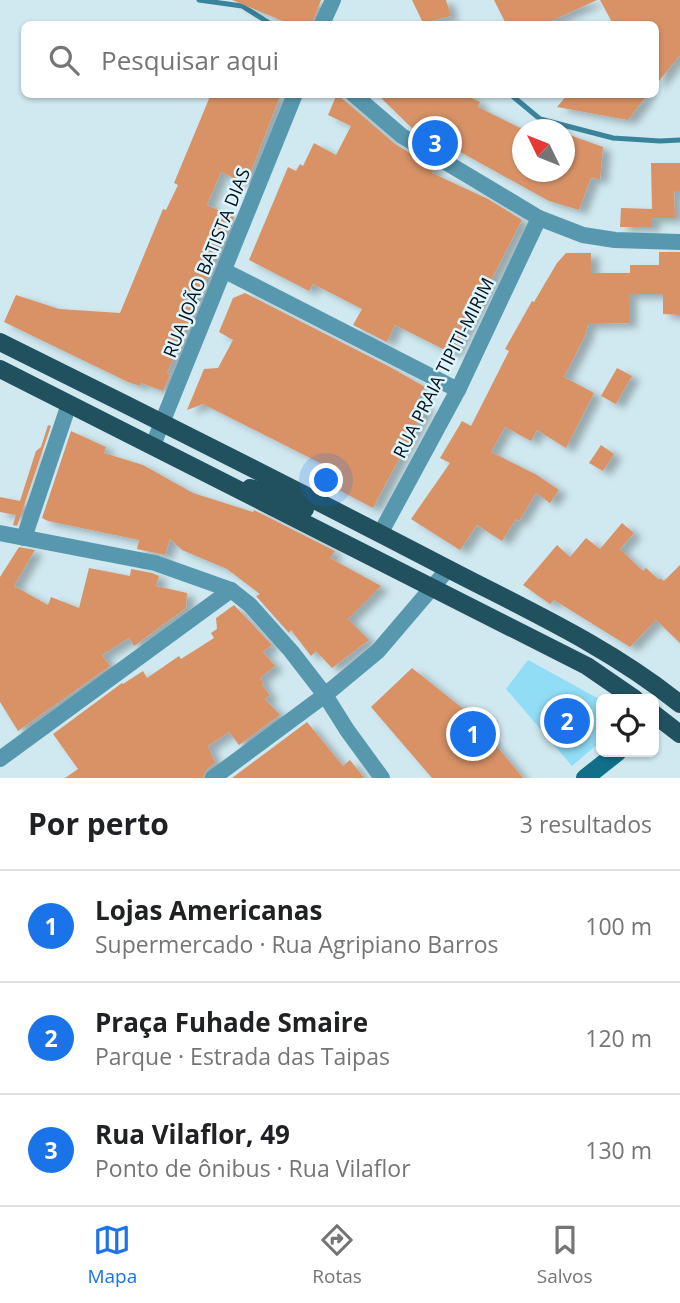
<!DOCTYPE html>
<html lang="pt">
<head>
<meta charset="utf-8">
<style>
	body { margin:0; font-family:"Open Sans",sans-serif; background:#f2f2f2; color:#202124 }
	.controls { position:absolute; right:21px; bottom:21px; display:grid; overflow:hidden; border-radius:10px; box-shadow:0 2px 5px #0004 }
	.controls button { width:63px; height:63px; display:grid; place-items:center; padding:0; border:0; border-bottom:2px solid #e0e0e0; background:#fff; color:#202124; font:35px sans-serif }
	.compass { position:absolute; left:512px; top:119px; width:63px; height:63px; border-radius:50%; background:#fff; box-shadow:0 2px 5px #0004; rotate:313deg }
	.you { position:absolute; left:327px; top:481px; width:24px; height:24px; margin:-18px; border:5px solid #fff; border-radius:50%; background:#1a73e8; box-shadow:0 0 0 10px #1a73e833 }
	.badge { display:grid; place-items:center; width:46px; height:46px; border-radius:50%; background:#1a73e8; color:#fff; font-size:23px; font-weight:700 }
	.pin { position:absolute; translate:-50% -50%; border:4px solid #fff; box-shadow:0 2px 7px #0006 }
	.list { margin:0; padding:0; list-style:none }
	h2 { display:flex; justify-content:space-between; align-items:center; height:91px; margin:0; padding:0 28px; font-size:30px }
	h2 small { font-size:23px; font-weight:400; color:#757577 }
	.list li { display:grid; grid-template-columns:46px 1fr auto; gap:21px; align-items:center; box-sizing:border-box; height:112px; padding:0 28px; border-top:2px solid #e0e0e0 }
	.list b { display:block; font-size:26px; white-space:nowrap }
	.list p { margin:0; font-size:23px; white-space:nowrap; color:#757577 }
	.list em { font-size:23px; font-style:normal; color:#757577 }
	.icon { flex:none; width:38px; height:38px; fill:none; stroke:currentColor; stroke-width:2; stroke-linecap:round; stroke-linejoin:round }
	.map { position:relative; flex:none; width:680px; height:778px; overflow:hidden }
	.search { position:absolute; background:#fff; box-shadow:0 2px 5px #0004; left:21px; right:21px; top:21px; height:77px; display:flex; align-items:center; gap:18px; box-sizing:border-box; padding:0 24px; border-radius:10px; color:#757577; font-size:26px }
	.sheet { height:427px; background:#fff }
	nav { display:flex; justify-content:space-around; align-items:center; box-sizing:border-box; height:98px; border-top:2px solid #e0e0e0; background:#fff; font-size:19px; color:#757577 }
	nav a { display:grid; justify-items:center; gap:4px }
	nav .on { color:#1a73e8 }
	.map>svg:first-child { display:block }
</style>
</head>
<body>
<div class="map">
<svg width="680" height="778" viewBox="0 0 680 778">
	<defs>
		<filter id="shadow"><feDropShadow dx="8" dy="4.5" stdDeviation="3.5" flood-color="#0004"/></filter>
	</defs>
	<rect width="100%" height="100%" fill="#d0e8f0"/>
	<path fill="#91ddf6" d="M528,660L601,700V741L572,766L506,689Z"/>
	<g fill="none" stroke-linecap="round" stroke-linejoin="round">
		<g stroke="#3a849b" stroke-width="5">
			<path d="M199,0L242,6L271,24"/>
			<path d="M510,94L540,119L613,138L660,141L680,140"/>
		</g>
	</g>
	<g fill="#d89266" filter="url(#shadow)">
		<path d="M232,0H321L312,24H290Z"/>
		<path d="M412,0H446L451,16L423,23Z"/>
		<path d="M494,0H597L545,24H506Z"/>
		<path d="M600,0H680V55L655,86V24H613Z"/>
		<path d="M211,94H281L246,184L221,172L207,205L234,217L195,303L199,304L167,373L170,375L163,391L141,383L140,386L128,382L4,322L16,295L59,309L120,313L163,209L166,210L178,185L174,183Z"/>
		<path d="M337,94L395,144L434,168L432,173L488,199L522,220L453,354L395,325L387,342L353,325L362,309L313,284L309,291L249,260L288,167L296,171L300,164L303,166L314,143L336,155L351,126L328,115Z"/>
		<path d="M377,94H463L480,102L478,107L522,129V172H564V133L603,147L600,179L591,178L579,210L549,201L446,144L444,149L415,131Z"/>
		<path d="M568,94H648L628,120L557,107Z"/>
		<path d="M651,163H680V191H674L675,218H652V227H620L621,208L652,209Z"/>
		<path d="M659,252H680V315L663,314V294H629V323L588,324L585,336L564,377L594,393L566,448L537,430L531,441L505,427L491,452L537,475L559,490L550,503L536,493L519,521L516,519L502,541L477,525L460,550L411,519L450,463L440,458L462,421L471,426L509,351L505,349L532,301L534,302L557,263L566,253H591V273H630V265H659Z"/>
		<path d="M245,293L390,367L425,387L417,401L427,406L373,508L322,481L328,467L203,404L187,410L204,369L218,368L233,340L219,332L233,298Z"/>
		<path d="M617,368L632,376L616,404L601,396Z"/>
		<path d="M48,425L51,426L17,526L13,525L16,515L0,512V497L20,501L36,451L41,447Z"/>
		<path d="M71,431L106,447L104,453L143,465L193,493L253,512L254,510L335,551L330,558L381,586L348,619L369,640L332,668L316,651L311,656L291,630L289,633L256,596L260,594L227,569L182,550L170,539L165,555L137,549L139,540L48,521L42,518Z"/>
		<path d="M601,445L614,454L603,471L589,463Z"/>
		<path d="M622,523L634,533L620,549L643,571L646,568L659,580L660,578L664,581L680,565V643L656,620L630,647L554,600L550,604L523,585L557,545L570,557L586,538L600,549Z"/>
		<path d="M19,547L35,550L14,586L48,605L51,597L79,608L89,568L130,576L131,569L152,573L159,576L156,586L187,593L186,608L134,646L129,638L102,655L110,666L18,731L0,702V577Z"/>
		<path d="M234,605L272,645L263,652L275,666L260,678L264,684L262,685L270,695L265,699L280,715L239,745L229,732L208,746L215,763L206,770L203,778H65L78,769L53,734L122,683L123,684L143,671L147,678L179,656L181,659L214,638L211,633L217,629L216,618Z"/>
		<path d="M412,668L471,715L523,778H432L371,707Z"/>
		<path d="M307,722L343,766L350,760L364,778H232Z"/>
	</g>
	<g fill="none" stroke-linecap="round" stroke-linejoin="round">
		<g stroke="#5798ae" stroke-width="16">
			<path d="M322,24L333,0"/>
			<path d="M353,94L402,136L539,218L583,235L615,240L680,242"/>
			<path d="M225,271L458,390"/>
			<path d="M153,445L295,94"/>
			<path d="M0,533L155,563L231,590L250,605L291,651L325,695L347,730L382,778"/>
			<path d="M380,534L458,390L539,218"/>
			<path d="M24,538L69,404"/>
			<path d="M0,759L231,590"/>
			<path d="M213,778L325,695L378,651L448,569"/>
		</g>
		<path stroke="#107089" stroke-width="18" d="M585,778L618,752"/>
		<g stroke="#21505e" stroke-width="18">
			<path d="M0,342C154,418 308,496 460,575C536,614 613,650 680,704"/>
			<path d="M0,369L587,666L635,699"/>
			<path d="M250,488L272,493L305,509"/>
			<path d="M654,714L680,734"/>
		</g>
	</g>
	<g text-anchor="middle" stroke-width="5" stroke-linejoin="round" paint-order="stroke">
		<g font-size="18" fill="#081013" stroke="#ddf5fe">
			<text transform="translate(207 263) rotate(-68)" y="6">RUA JOÃO BATISTA DIAS</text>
			<text transform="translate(444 368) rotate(-63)" y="6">RUA PRAIA TIPITI-MIRIM</text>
		</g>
	</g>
</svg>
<div class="controls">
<button><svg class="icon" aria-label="locate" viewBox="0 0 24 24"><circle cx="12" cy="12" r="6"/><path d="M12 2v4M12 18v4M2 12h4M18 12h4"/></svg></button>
</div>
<svg class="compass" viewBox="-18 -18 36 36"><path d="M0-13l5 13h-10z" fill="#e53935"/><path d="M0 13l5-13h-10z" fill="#757577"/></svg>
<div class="you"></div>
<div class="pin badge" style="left:473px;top:734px">1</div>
<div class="pin badge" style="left:567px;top:721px">2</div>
<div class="pin badge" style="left:435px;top:143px">3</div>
<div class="search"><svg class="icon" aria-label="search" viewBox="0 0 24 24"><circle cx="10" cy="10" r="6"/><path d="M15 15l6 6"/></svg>Pesquisar aqui</div>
</div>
<section class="sheet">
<h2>Por perto<small>3 resultados</small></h2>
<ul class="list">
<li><span class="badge">1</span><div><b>Lojas Americanas</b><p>Supermercado · Rua Agripiano Barros</p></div><em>100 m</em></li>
<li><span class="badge">2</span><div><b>Praça Fuhade Smaire</b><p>Parque · Estrada das Taipas</p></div><em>120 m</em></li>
<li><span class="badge">3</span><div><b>Rua Vilaflor, 49</b><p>Ponto de ônibus · Rua Vilaflor</p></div><em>130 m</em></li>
</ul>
</section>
<nav>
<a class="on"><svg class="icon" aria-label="map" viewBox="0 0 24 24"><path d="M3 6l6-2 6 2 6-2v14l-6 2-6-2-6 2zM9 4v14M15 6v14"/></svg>Mapa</a>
<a><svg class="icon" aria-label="directions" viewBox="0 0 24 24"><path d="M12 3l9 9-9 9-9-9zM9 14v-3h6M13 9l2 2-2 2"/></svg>Rotas</a>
<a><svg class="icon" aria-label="saved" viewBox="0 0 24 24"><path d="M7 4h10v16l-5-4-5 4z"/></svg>Salvos</a>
</nav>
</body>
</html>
